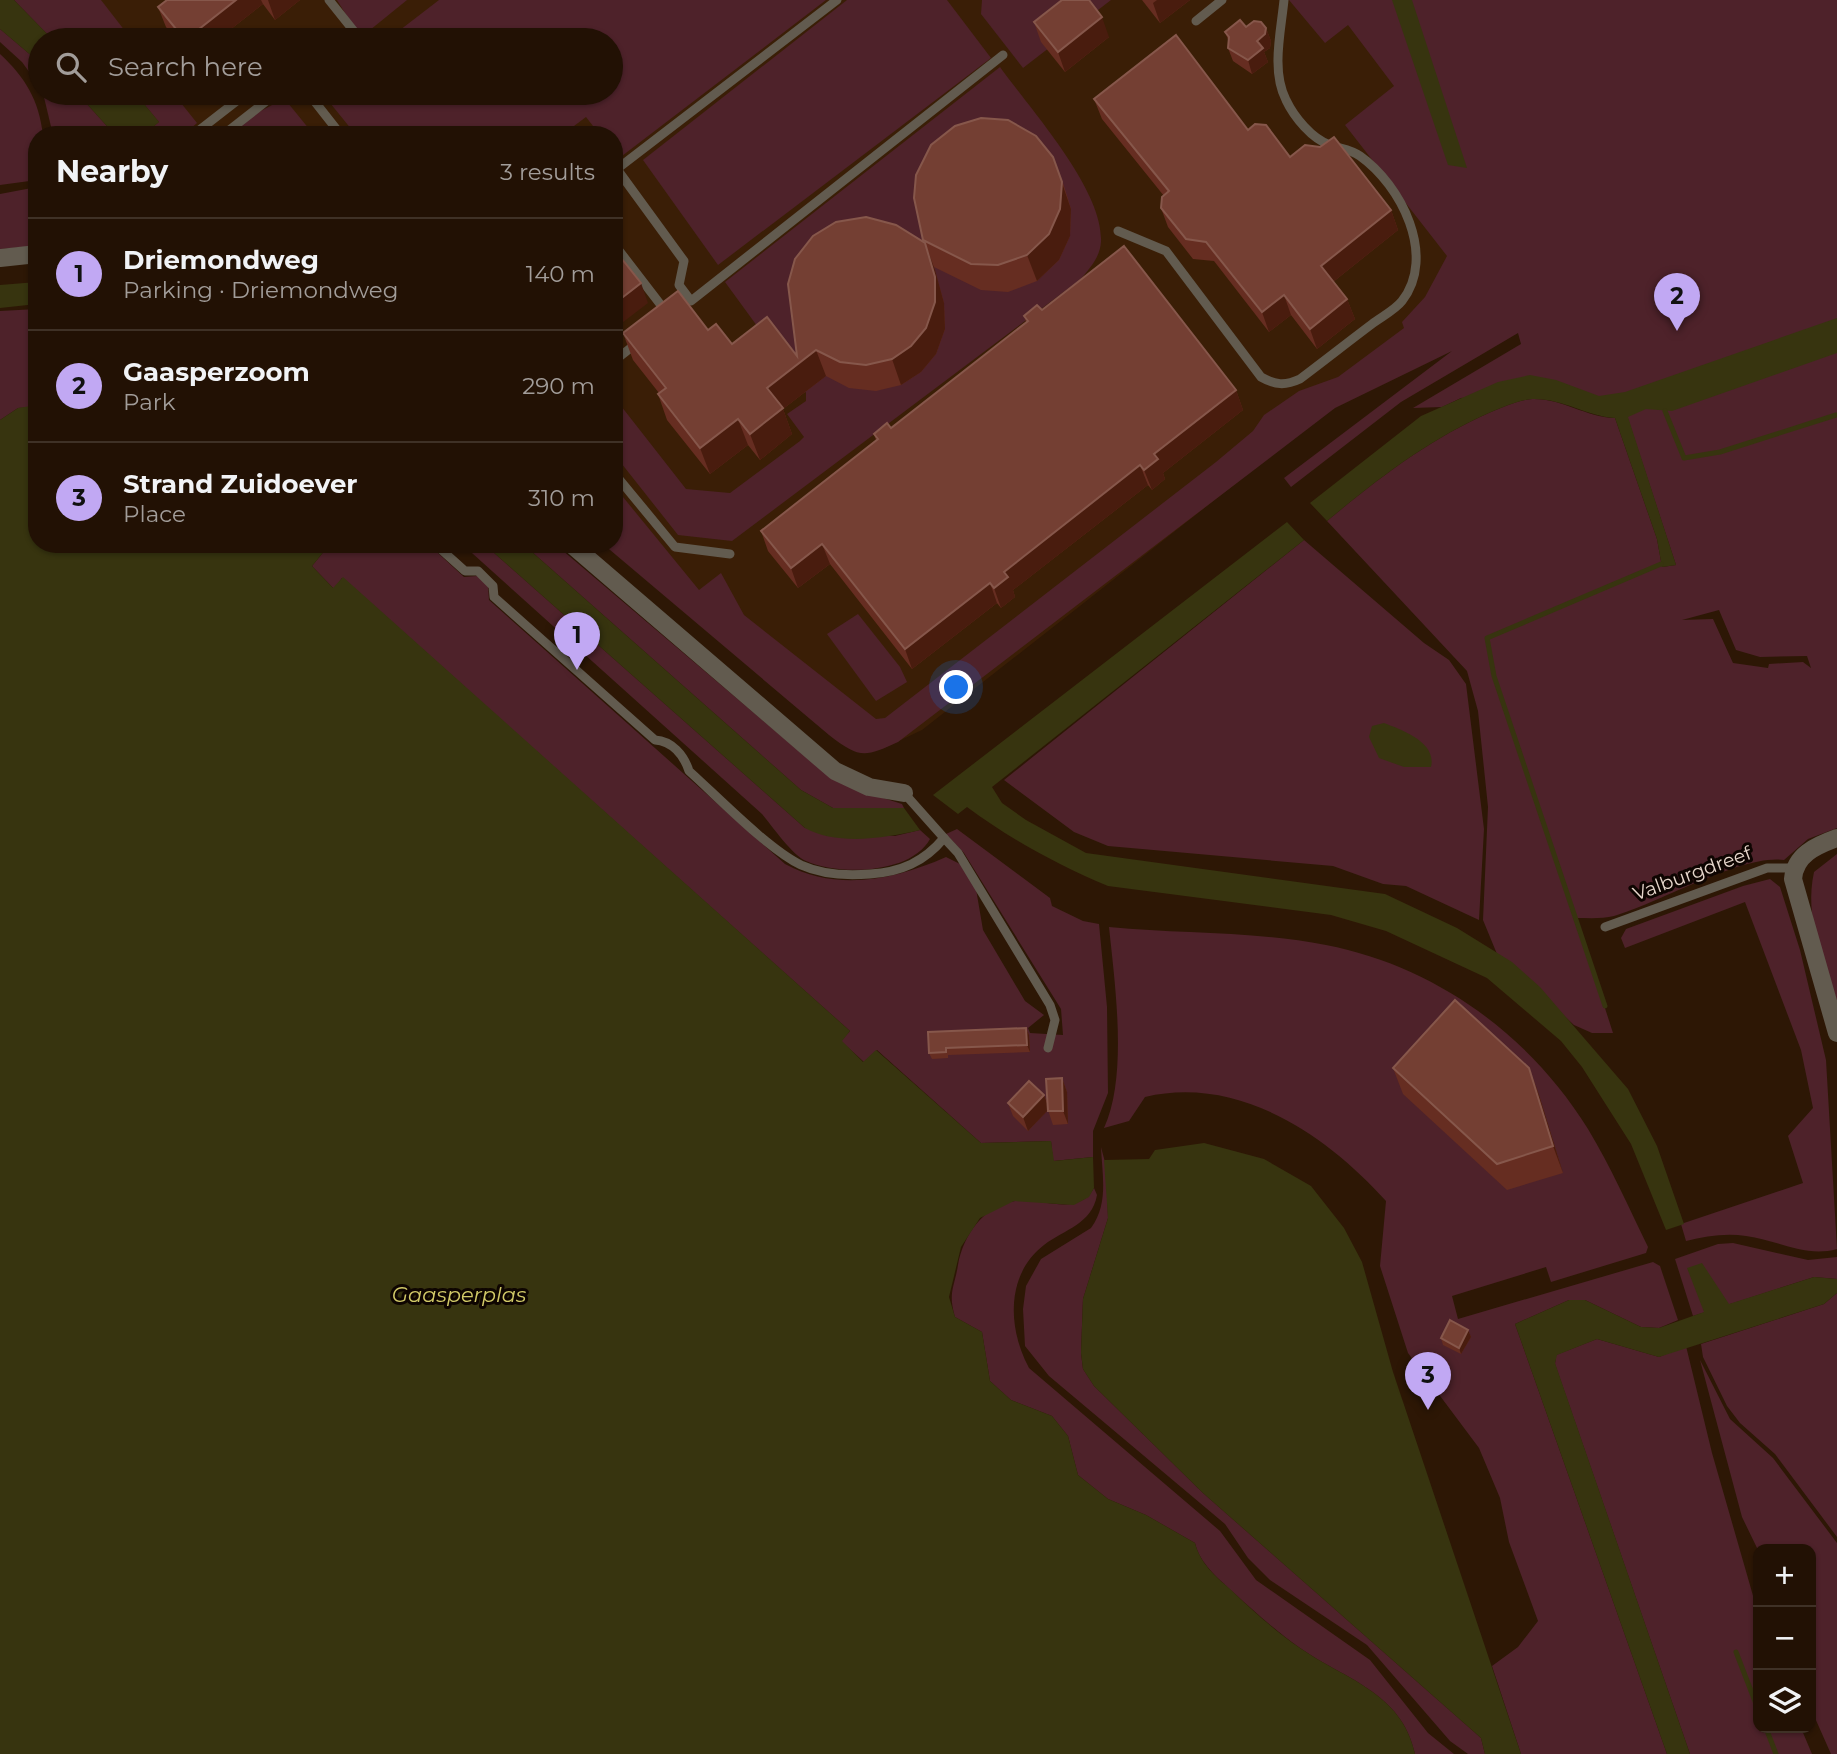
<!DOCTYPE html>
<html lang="en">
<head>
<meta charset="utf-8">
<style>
	body { margin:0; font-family:Montserrat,sans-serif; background:#2e1f13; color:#f1f3f6 }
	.controls { position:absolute; right:21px; bottom:21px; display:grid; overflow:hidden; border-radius:14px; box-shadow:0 2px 5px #0004 }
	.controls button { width:63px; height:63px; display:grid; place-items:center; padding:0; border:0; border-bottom:2px solid #3f3126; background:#221104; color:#f1f3f6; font:35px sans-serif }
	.you { position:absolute; left:957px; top:688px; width:24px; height:24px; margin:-18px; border:5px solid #fff; border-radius:50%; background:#1a73e8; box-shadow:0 0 0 10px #1a73e833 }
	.badge { display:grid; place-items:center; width:46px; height:46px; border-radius:50%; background:#c1a8f3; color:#111; font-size:23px; font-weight:700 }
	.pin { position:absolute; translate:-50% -58px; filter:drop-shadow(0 2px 4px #0008) }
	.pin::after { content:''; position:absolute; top:37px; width:24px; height:21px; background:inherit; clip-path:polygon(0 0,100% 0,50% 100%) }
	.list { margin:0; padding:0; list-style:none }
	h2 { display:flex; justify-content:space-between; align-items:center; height:91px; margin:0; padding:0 28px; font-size:30px }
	h2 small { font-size:23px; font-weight:400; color:#a29d9a }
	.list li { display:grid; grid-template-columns:46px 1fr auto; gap:21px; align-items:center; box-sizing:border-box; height:112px; padding:0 28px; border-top:2px solid #3f3126 }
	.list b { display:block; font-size:26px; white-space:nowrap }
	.list p { margin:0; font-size:23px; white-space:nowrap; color:#a29d9a }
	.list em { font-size:23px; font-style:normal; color:#a29d9a }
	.icon { flex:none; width:38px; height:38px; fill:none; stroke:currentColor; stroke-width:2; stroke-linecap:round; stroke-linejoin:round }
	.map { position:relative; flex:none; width:1837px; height:1754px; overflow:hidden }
	.search { position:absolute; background:#221104; box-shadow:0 2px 5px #0004; left:28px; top:28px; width:595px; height:77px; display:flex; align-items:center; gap:18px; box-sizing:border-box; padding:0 24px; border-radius:38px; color:#a29d9a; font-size:26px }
	.panel { position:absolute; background:#221104; box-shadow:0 2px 5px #0004; left:28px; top:126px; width:595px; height:427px; border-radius:28px }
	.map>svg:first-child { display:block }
</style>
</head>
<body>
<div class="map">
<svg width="1837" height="1754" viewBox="0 0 1837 1754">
	<rect width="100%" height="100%" fill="#2d1705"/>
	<path fill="#3a1e06" d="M25,0H1414L1501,275L922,730L882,749L614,543V135H157L125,93H611V40H68Z"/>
	<g fill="#4e222a" fill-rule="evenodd">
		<path d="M14,0H101L132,40H53Z"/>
		<path d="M337,0H407L370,30L358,34Z"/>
		<path d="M439,0H826L618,159L614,154V135H600L586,117L562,135H356L322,93H611V40H387Z"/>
		<path d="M847,0H947L991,58L718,265L643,160Z"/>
		<path d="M982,0H1111L1023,68L981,14Z"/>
		<path d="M1289,0H1837V828L1808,839L1784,860C1742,854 1659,903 1614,916C1603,919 1588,918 1576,918L1613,1033H1592L1574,1025L1497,954L1483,920L1488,807L1478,711L1467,671L1327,521C1379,478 1429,439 1491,412C1504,407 1518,400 1532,399C1562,398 1585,417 1615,418L1657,539L1662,567L1676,565L1628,419L1536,393L1461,398L1442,407L1413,408L1521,344L1518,333L1401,402L1291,487L1284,478L1452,351L1335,408L898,742C864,758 859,758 829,735L603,544H614V486L699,590L721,573L744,615L876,719L885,718L1216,462L1253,431L1264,415L1299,391L1338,377L1404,328L1402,322L1425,297L1447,256L1345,125L1394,86L1348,25L1325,43ZM1719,610L1736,650L1760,657L1807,656L1811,668L1803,662L1769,664L1768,668L1733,663L1713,619L1682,620Z"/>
		<path d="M0,29L40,63V87L22,62L0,42Z"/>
		<path d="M0,54C25,77 39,100 43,135H37V180L0,185Z"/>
		<path d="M1000,67C1030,109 1104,190 1101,242C1100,257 1090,268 1081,279L732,541L678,535L614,454V397L686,489L730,493L800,441L804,437L787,414L806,401V393L725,282Z"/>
		<path d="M43,93H77L115,135H53Z"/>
		<path d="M135,93H173L197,123L183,135H143L159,122Z"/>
		<path d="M276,103H288L314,135H230L253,115Z"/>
		<path d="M37,187V246L0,249V194Z"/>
		<path d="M37,309V407L18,408L0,420V311Z"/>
		<path d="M1304,540L1424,643L1449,660L1466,684L1484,829L1479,920L1406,886L1383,884L1333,866L1108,846L1074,832L1004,780Z"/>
		<path d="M330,544H428L464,577L477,576L488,585L489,600L785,864C837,892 894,880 946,857L960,864L976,889L983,930L1025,1001L1044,1015L1028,1028L1030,1033L1063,1035L1061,1009L964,853L946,834L957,829L1050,898L1052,906L1083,921L1099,924L1107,1007L1108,1093L1093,1131V1157L1053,1161L1051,1141L981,1143L877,1050L864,1062L841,1041L850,1031L342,578L334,589L312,566Z"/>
		<path d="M462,544H484L805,828L895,836L920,830L930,839C911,874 839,876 806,861C793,856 772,826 762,814Z"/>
		<path d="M523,544H555L820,769L849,787L902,804L904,808H833L801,790Z"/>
		<path d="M858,614L900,667L907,682L876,701L827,634Z"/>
		<path d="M1837,854V1001C1823,957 1804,918 1814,872Z"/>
		<path d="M1770,879L1780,887L1800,950L1826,1060L1837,1249C1805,1258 1778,1240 1746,1236C1726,1233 1706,1236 1686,1241L1681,1224L1803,1183L1788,1136L1813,1108L1801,1050L1745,902L1625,948L1621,938L1626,929L1743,886Z"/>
		<path d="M1109,927C1181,934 1255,931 1326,945C1435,966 1530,1035 1588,1129C1611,1167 1629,1208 1648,1247L1646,1253L1551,1282L1546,1267L1452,1296L1458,1319L1653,1262L1660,1266L1678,1320L1659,1328L1641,1327L1585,1300H1569L1515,1324L1667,1754H1521L1492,1666L1518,1647L1538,1621L1509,1542L1500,1498L1479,1448L1408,1353L1380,1266L1386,1201C1327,1135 1239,1075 1145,1097L1129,1121L1104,1128C1128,1076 1115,985 1109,927Z"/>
		<path d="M1101,1147L1106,1166L1108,1218L1083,1299L1081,1353L1083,1369L1094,1386L1203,1493L1481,1738L1485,1754H1468L1450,1741L1367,1645L1270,1580L1248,1558L1225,1524L1049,1376L1025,1346L1023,1309L1026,1286L1041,1259L1091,1228C1109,1204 1102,1174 1101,1147Z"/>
		<path d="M1094,1188L1097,1195C1092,1224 1065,1229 1044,1245C1005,1275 1008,1329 1029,1368L1220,1531L1256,1580L1370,1660L1428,1733L1454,1754H1415C1402,1692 1344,1679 1300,1648C1277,1632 1255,1612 1234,1593C1218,1578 1200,1564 1195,1543L1146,1515L1108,1499L1078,1475L1068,1436L1052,1416L1011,1400L990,1381L982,1332L955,1317C948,1292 954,1289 958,1265C963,1236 983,1206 1015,1201C1043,1197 1077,1218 1094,1188Z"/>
		<path d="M1733,1243L1808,1260L1837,1257V1279L1814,1277L1693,1316L1675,1259L1718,1244Z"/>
		<path d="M1837,1293V1537L1775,1454L1740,1423L1727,1406L1703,1357L1701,1344L1824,1304Z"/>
		<path d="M1597,1339L1659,1357L1686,1346L1712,1453L1758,1613V1728H1801L1812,1754H1690L1555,1364L1556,1355Z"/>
		<path d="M1700,1360L1730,1419L1773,1458L1837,1543V1754H1831L1811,1709V1549L1758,1550L1742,1517Z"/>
	</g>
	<g fill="#37340f">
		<path d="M0,0H14L53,40H40V63L0,29Z"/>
		<path d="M1392,0H1412L1467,168L1448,165Z"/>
		<path d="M77,93H135L159,122L143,135H115Z"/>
		<path d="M37,282V304L0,308V285Z"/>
		<path d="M1837,318V353L1672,411L1646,409L1628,417L1676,565L1662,567L1657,539L1615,418C1586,416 1562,398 1532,399C1519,400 1504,407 1491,412C1429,439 1379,478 1327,521L1310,503L1421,416L1498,382L1530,375L1556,380L1599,396L1625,392Z"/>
		<path d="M31,406L37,407V544H330L312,566L333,588L343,577L850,1031L842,1041L863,1062L876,1050L981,1143L1051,1141L1054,1161L1093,1157L1094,1188L1089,1197L1074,1205L1014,1201L980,1218L961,1247L949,1297L955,1317L982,1332L990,1381L1011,1400L1052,1416L1068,1436L1078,1475L1108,1499L1146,1515L1195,1543C1200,1563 1215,1576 1230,1589C1252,1610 1275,1631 1300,1648C1344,1679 1402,1692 1415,1754H0V420L18,408Z"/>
		<path d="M1287,522L1304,540L992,787L1002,803L1026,820L1086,853L1385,894L1457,928L1512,962L1540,987L1628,1089L1657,1146L1684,1224L1666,1230L1631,1144L1582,1067L1561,1041L1487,978L1386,931L1331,915L1108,886C1058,865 1010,839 967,807L958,814L933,795Z"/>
		<path d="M484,544H523L801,790L833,808H904L920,830C886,838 837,846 805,828Z"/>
		<path d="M1384,723C1402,730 1437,742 1431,767H1404L1379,758L1369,737L1372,726Z"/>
		<path d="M1204,1143L1264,1159L1311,1186L1344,1228L1362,1262L1393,1372L1521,1754H1485L1481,1738L1203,1493L1094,1386L1083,1369L1081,1353L1083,1299L1108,1218L1104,1160L1149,1159L1155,1150Z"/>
		<path d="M1702,1263L1729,1304L1814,1277L1837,1279V1293L1824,1304L1659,1357L1597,1339L1557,1355L1555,1363L1690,1754H1667L1515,1324L1569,1300H1585L1641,1327L1659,1328L1704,1312L1687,1268Z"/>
	</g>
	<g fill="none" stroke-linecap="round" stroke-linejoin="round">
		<g stroke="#37340f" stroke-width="5">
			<path d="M1665,411L1684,458L1720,452L1836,415"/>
			<path d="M1605,1006L1494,676L1487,638L1661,564"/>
			<path d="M1736,1652L1758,1709"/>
			<path d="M1766,1728L1776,1754"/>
		</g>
		<g stroke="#625b4f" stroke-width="9">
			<path d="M329,0L361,40"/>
			<path d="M1196,21L1222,0"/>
			<path d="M308,93L341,135"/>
			<path d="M193,135L247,93"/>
			<path d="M223,135L269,99L272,93"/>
			<path d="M614,165L684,261L679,285L691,301L1003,55"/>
			<path d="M617,169L837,0"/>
			<path d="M1118,231L1166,251L1261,377C1275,385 1285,386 1300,379C1324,361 1348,342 1372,324C1381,317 1395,310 1402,301C1437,256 1401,185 1360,156C1350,149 1341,149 1330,145C1312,139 1294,117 1286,100C1271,71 1281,31 1284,0"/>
			<path d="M614,244L667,313"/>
			<path d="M614,361L637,343"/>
			<path d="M614,473L675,547L730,554"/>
			<path d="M435,544L465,571H478L493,586L494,597L655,740C672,741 684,755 689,771C718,797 768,849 801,865C823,875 846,876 870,874C901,872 924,862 944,838L904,793"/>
			<path d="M944,838L958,853L1050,1005L1055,1020L1048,1048"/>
			<path d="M1605,927L1767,868H1794"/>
		</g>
		<g stroke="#625b4f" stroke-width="18">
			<path d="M0,258L37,254"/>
			<path d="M571,544L835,771L869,787L904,793"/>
			<path d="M1837,838C1815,846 1795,855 1793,879L1837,1033"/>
		</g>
	</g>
	<g fill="#662d21">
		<path d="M167,0H300L275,20L263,4L217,40H176L166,27L158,7Z"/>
		<path d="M1142,0H1190L1160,23Z"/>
		<path d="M1034,22L1109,37L1065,72L1041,42Z"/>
		<path d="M1246,27L1266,28L1271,41L1270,48L1264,52L1268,62L1252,74L1233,61L1228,48L1229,42L1225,32Z"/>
		<path d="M1094,99L1248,130L1290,157L1391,210L1398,230L1333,282L1347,299L1355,319L1317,349L1291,315L1269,332L1214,261L1193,259L1168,227L1161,208L1164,196L1102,119Z"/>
		<path d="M1063,183L1071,209L1070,236L1059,260L1037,281L1008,292L981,290L934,267L944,303L945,329L936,354L921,372L901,385L876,391L849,388L826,376L783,409L792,434L760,460L748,445L710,474L667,420L658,394L659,393L633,360L623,333L708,330L732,344L797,356L924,243L923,240Z"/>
		<path d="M1042,310L1236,390L1243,410L1163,473L1165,479L1152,490L1148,485L1013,590L1015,597L1001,608L997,603L912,669L830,564L798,588L768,551L761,531L876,440L874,434L891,428L1026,322L1024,316Z"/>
		<path d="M1026,1028L1029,1035L1030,1052L948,1055V1058L932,1059L929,1053Z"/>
		<path d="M1393,1068H1529L1539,1095L1563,1173L1507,1190L1403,1094Z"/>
		<path d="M1062,1078L1067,1092L1068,1124L1053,1125L1048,1110L1028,1131L1013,1116L1008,1103L1044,1095L1048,1104Z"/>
		<path d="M1468,1330L1471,1337L1461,1354L1443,1345L1441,1338Z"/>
	</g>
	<g fill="#491c0e">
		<path d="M236,0H261L263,4L217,40H185Z"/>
		<path d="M268,0H300L275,20Z"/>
		<path d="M1157,0H1190L1160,23L1153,3Z"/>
		<path d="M1102,17L1109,37L1065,72L1058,52Z"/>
		<path d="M1266,28L1271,41L1270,48L1264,52L1268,62L1252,74L1248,60L1257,41Z"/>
		<path d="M1053,157L1071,209L1070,236L1059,260L1037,281L1027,255Z"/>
		<path d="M614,176L619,189L614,192Z"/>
		<path d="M1391,210L1398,230L1328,286L1321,266Z"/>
		<path d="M925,243L935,270L944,303L945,329L936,354L921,372L901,385L892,359Z"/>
		<path d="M641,283L648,303L614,329V304Z"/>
		<path d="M1284,295L1291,315L1269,332L1262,312Z"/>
		<path d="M1347,299L1355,319L1317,349L1310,329Z"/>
		<path d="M816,350L826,376L783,409L792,434L760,460L750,434L767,388Z"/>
		<path d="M1236,390L1243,410L1163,473L1165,479L1152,490L1144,470L1154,454Z"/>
		<path d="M738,419L748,445L710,474L700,448Z"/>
		<path d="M1140,465L1148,485L1013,590L1015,597L1001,608L994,588L1004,572Z"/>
		<path d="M822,544L830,564L798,588L791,568Z"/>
		<path d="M990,583L997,603L912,669L905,649Z"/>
		<path d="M1026,1028L1029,1035L1030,1052L1027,1045Z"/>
		<path d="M1529,1068L1539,1095L1563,1173L1553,1146Z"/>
		<path d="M1062,1078L1067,1092L1068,1124L1063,1111Z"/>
		<path d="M1044,1095L1049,1109L1028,1131L1023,1117Z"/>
		<path d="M1468,1330L1471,1337L1461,1354L1459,1348Z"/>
	</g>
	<g fill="#743f33" stroke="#86574b" stroke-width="2">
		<path d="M167,0H236L185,40L158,7Z"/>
		<path d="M1062,0H1089L1102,17L1058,52L1034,22Z"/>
		<path d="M1240,20L1246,27L1254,21L1261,22L1266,28L1265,34L1257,41L1263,48L1248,60L1228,48L1229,37L1225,32Z"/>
		<path d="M1176,35L1248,130L1255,124L1266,125L1290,157L1305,145L1320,147L1334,137L1391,210L1321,266L1347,299L1310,329L1284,295L1262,312L1206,242L1186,239L1161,208L1162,197L1169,191L1094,99Z"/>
		<path d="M981,118L1008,120L1036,136L1053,157L1062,182L1060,209L1049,234L1027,255L998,265L971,264L923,240L914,198L916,175L931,145L955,126Z"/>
		<path d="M866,217L896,225L925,243L935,277V302L926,328L911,346L892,359L866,365L840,362L816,350L767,388L783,408L750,434L738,419L700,448L658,394L666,388L623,333L678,291L708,330L716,324L732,344L767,317L797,356L788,284L795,259L813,236L836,222Z"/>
		<path d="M1124,246L1236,390L1154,454L1158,459L1144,470L1140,465L1004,572L1008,577L994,588L990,583L905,649L822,544L791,568L761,531L878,439L874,434L887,423L891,428L1028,321L1024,316L1037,305L1042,310Z"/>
		<path d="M614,249L641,283L614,304Z"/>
		<path d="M1455,1000L1529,1068L1553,1146L1497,1164L1393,1068Z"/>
		<path d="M1026,1028L1027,1045L946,1048V1052L929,1053L928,1032Z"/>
		<path d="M1062,1078L1063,1111H1048L1046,1079Z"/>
		<path d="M1029,1081L1044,1095L1023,1117L1008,1103Z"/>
		<path d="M1450,1320L1468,1330L1459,1348L1441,1338Z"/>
	</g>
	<g text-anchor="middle" stroke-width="6" stroke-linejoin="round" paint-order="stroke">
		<g font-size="19" fill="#e7d7cc" stroke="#0e0501">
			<text transform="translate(1692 873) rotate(-20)" y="7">Valburgdreef</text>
		</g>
		<g font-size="21" font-style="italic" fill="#d2ca68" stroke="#0e0501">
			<text x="459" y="1302">Gaasperplas</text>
		</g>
	</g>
</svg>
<div class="controls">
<button>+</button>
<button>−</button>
<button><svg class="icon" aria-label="layers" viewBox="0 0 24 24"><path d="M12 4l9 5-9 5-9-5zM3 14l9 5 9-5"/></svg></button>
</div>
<div class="you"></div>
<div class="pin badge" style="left:577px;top:670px">1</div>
<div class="pin badge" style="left:1677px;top:331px">2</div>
<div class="pin badge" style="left:1428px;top:1410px">3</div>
<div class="search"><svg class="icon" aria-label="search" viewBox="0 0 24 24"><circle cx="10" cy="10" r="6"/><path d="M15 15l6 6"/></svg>Search here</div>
<section class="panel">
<h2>Nearby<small>3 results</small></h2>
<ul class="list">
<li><span class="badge">1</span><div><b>Driemondweg</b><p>Parking · Driemondweg</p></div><em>140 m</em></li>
<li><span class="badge">2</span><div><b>Gaasperzoom</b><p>Park</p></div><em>290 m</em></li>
<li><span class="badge">3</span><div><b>Strand Zuidoever</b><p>Place</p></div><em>310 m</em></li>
</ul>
</section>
</div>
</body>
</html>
